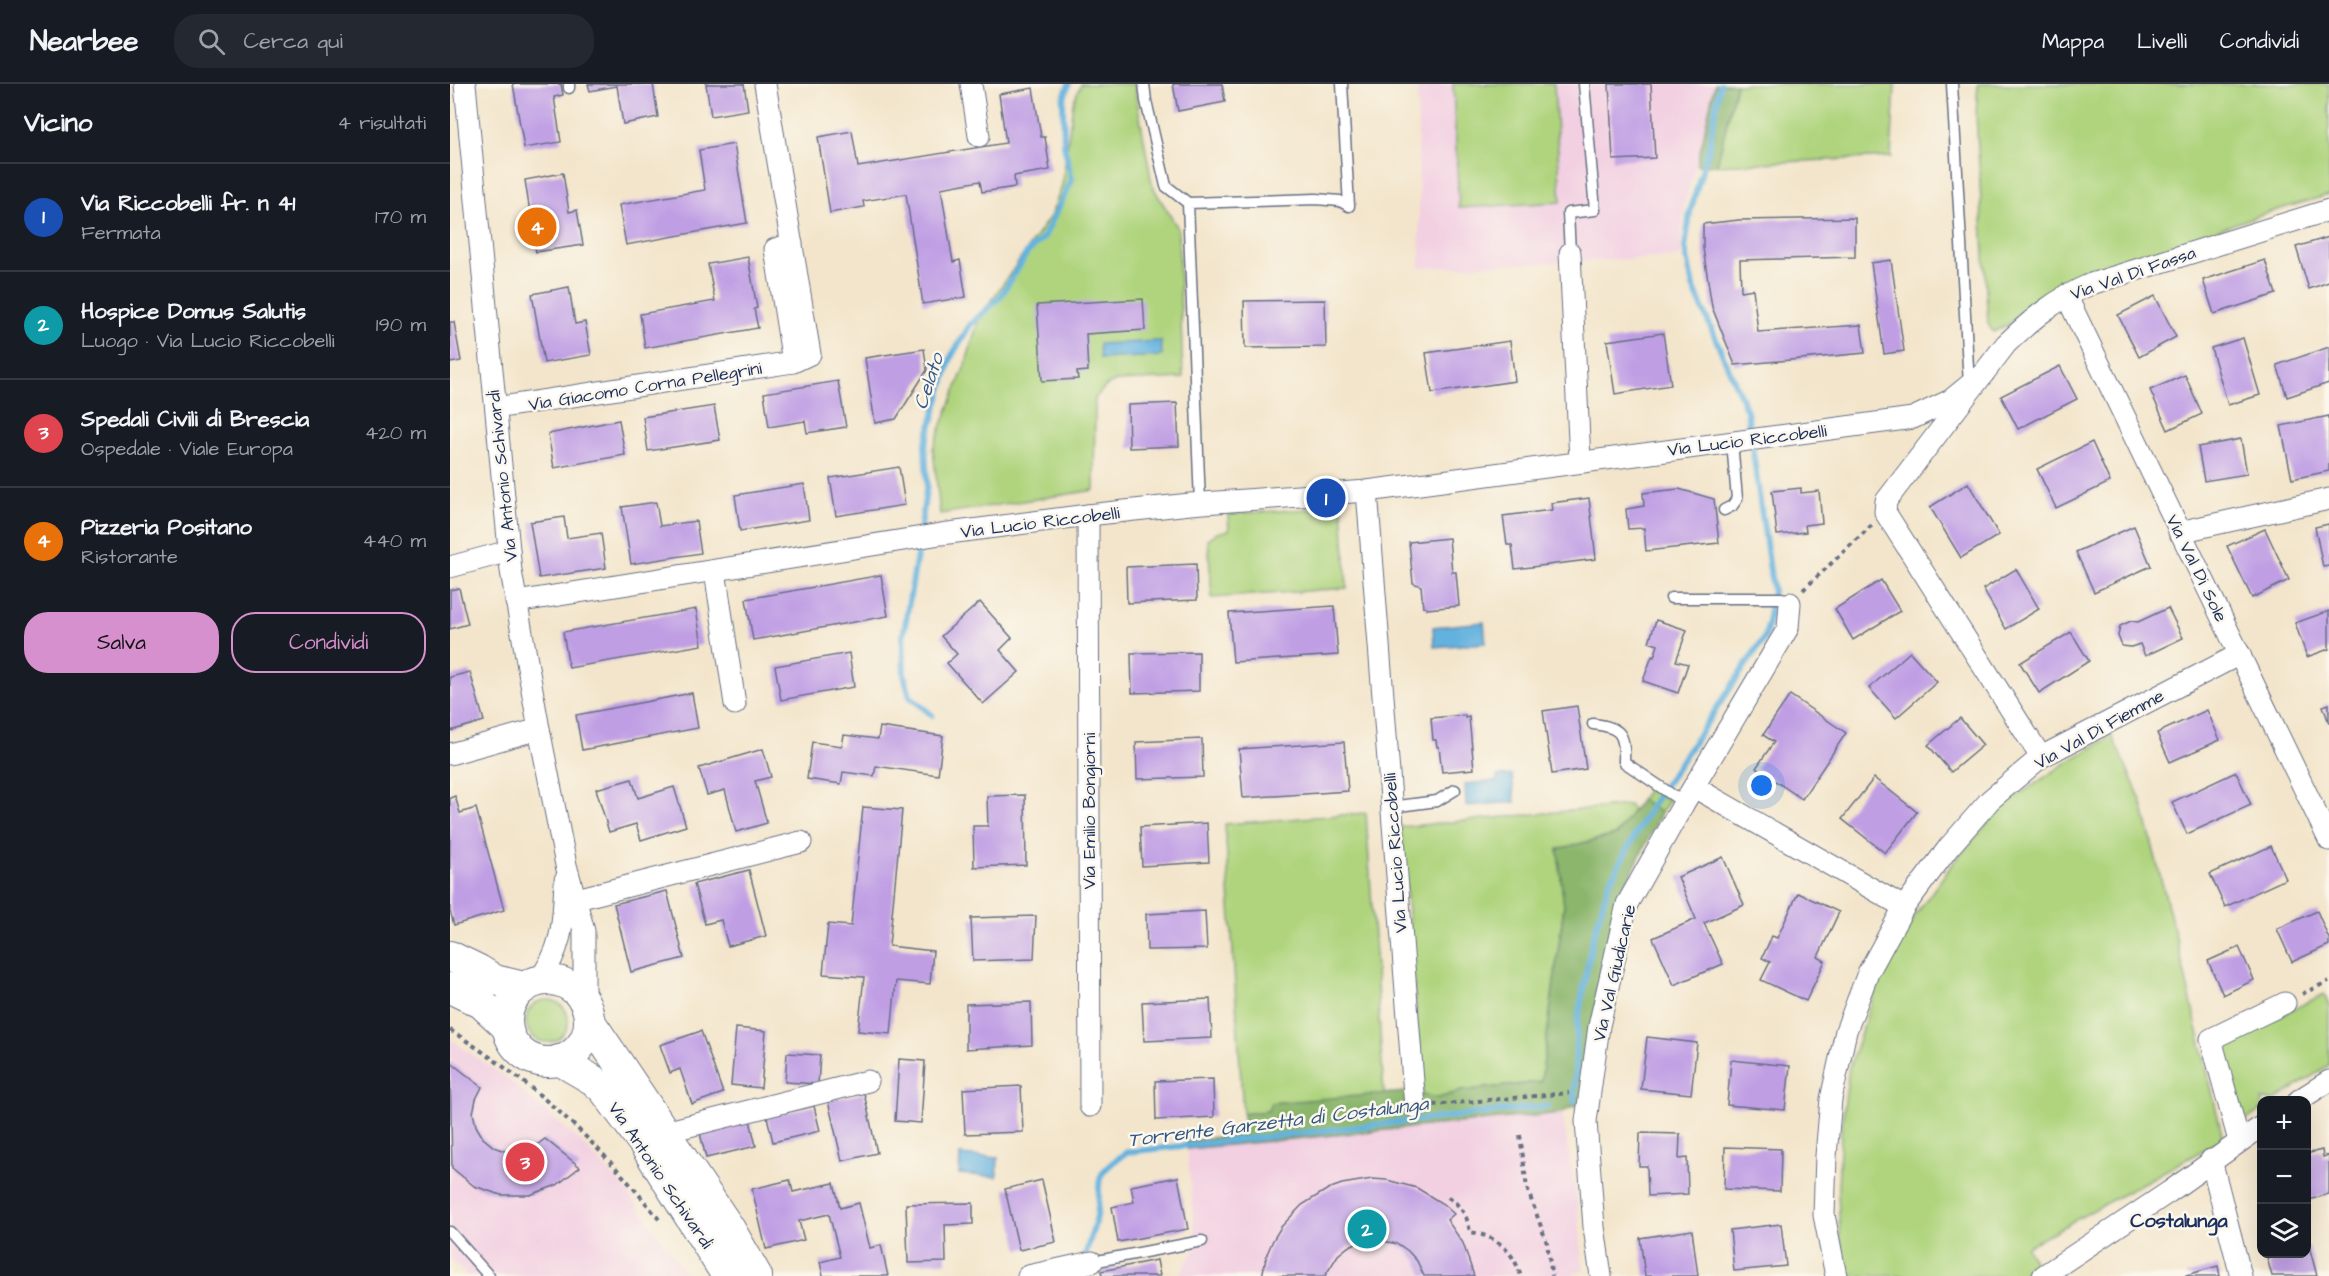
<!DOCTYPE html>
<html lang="it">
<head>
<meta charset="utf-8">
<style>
	body { margin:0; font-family:"Architects Daughter",sans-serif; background:#242831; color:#f1f3f6 }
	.controls { position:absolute; right:18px; bottom:18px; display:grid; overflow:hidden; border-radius:12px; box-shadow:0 6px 24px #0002 }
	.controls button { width:54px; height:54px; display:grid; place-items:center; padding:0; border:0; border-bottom:2px solid #363941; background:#171b24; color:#f1f3f6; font:30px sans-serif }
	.you { position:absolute; left:1312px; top:702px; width:21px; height:21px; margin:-15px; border:4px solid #fff; border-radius:50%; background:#1a73e8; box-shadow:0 0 0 9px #1a73e833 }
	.badge { display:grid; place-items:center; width:39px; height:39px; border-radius:50%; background:#d690ce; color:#fff; font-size:20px; font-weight:700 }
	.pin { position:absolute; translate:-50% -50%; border:3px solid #fff; box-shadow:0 2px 6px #0006 }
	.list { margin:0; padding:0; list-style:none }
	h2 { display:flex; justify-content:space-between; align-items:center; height:78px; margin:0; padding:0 24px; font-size:26px }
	h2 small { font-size:20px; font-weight:400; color:#9ea1a6 }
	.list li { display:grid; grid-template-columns:39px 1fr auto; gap:18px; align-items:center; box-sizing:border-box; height:108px; padding:0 24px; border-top:2px solid #363941 }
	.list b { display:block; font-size:22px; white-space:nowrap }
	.list p { margin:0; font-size:20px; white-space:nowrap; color:#9ea1a6 }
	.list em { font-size:20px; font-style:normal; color:#9ea1a6 }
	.actions { display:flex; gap:12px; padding:18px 24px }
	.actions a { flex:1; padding:14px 0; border:2px solid #d690ce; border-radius:24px; text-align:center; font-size:21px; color:#d690ce }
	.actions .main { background:#d690ce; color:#111 }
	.icon { flex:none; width:33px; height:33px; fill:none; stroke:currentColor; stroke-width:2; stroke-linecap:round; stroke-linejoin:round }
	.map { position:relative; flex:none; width:1879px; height:1192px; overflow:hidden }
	header { display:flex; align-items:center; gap:36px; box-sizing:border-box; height:84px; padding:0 30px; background:#171b24; border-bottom:2px solid #363941 }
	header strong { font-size:28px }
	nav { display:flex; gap:33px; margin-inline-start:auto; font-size:21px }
	.search { width:420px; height:54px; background:#242831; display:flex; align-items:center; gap:15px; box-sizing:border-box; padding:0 21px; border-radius:24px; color:#9ea1a6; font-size:22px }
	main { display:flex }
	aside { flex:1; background:#171b24 }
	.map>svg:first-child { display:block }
</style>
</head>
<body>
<header>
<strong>Nearbee</strong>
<div class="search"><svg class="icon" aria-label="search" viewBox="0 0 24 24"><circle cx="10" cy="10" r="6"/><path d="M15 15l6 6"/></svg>Cerca qui</div>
<nav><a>Mappa</a><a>Livelli</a><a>Condividi</a></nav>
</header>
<main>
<aside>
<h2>Vicino<small>4 risultati</small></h2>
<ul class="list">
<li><span class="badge" style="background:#1a4fb4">1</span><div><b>Via Riccobelli fr. n 41</b><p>Fermata</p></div><em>170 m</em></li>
<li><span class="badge" style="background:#0f9aa8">2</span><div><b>Hospice Domus Salutis</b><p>Luogo · Via Lucio Riccobelli</p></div><em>190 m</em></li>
<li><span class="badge" style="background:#e0444e">3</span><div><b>Spedali Civili di Brescia</b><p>Ospedale · Viale Europa</p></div><em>420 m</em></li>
<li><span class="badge" style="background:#e8710a">4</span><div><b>Pizzeria Positano</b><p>Ristorante</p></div><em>440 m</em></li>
</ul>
<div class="actions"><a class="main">Salva</a><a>Condividi</a></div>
</aside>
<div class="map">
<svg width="1879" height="1192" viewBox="0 0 1879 1192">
	<rect width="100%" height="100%" fill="#fbf7ec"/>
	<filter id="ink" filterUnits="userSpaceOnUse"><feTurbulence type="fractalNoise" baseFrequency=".0167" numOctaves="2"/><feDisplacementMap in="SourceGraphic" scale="12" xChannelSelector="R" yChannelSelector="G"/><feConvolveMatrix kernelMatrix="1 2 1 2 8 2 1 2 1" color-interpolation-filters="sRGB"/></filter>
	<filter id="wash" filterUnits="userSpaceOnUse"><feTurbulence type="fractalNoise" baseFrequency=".008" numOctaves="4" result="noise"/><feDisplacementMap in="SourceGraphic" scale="24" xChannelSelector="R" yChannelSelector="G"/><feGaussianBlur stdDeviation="1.35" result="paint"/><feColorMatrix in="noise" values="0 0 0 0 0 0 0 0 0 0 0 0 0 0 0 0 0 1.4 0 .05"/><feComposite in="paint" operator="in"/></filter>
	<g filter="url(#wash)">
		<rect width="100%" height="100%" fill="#f3e5cb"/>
		<g fill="#f2cfe1">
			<path d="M967,0H1003L1010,124L1110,118L1104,0H1265L1253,56L1235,118L1231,152V173L970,184Z"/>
			<path d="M0,955L54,992L128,1055L173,1102L238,1192H17L0,1175Z"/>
			<path d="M1112,1029L1126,1110L1134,1186L1126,1188L1123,1192H728L746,1164L737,1065Z"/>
		</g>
		<g fill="#afd47d" stroke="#65826e" stroke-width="1.5">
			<path d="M631,0H684L702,100C709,116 720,129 728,145L733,294L666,297L656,302L645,314L644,406L490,430L483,364L516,279L529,234L601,131L612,102L623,19Z"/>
			<path d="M1003,0H1104L1111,118L1009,124Z"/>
			<path d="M1286,0H1445L1441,73L1267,81Z"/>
			<path d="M1528,0H1879V111L1813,130L1616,198L1588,214L1559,240L1543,248L1538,240L1526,30Z"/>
			<path d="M892,423L897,504L762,514L758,455L767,449L779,446L778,430Z"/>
			<path d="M1662,652L1691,716L1731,874L1773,1055L1576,1163L1587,1182L1570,1192H1398L1390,1154L1388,1104L1391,1049L1399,984L1425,908L1463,834L1501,782L1551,723L1613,681Z"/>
			<path d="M1199,704L1219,717L1211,729L1191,715Z"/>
			<path d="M1179,721L1184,727L1166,751L1108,765L1114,822L1091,998L1011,1007L989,1014L973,1012L951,743Z"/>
			<path d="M916,729L934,1011L821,1019L818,1027L793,1030L775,740Z"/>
			<path d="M1874,910L1879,922V981L1826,1016H1812L1811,1026L1795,1037L1773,960Z"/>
			<circle cx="97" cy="937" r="21"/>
		</g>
		<g fill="#8bb66c" stroke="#537265" stroke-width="1.5">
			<path d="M1265,0H1286L1267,81H1247Z"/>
			<path d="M1191,715L1211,729L1167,818L1152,881L1131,1020L1121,1023L1112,1029L737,1065L736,1057L794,1050L793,1030L818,1027L821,1019L956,1008L989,1014L1011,1007L1091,998L1114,822L1108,765L1166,751Z"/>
		</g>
		<g fill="#64b2de" stroke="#40709e" stroke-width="1.5">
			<path d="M711,257L712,272L650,275L649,260Z"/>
			<path d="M1034,538L1036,559L984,563L983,543Z"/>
			<path d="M1062,691L1065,718L1016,722L1015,700L1047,697V692Z"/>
			<path d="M510,1071L548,1074L547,1093L509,1090Z"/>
		</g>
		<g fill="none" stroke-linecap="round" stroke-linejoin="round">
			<g stroke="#64b2de" stroke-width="6">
				<path d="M470,449L477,400L475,361L501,273L520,241L551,212L577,169L594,153L622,96L614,61L613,16L619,0"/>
				<path d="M469,459L453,553L454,590L460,613L482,631"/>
				<path d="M1124,1017L1127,941L1142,857L1159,799L1201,722L1316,551L1323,507L1297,327L1243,202L1235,164L1240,128L1259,63L1270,0"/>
				<path d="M636,1169C639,1157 644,1144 647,1132C653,1093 639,1094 677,1068L1097,1022"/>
			</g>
		</g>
		<g id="blocks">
			<g fill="#bf9ee4">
				<path d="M63,0H111L113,11L104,13L111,58L74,64Z"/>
				<path d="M138,0H203L208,33L173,40L167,2L140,7Z"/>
				<path d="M256,0H294L298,26L261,32Z"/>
				<path d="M723,0H772L775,18L728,27Z"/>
				<path d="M1159,0H1201L1205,74L1163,76Z"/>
				<path d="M583,4L591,53H595L600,86L564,92L565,103L532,108L530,97L491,104L503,178L510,176L516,213L473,220L456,110L413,117L414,123L380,129L368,53L402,47L408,83L556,59L549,10Z"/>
				<path d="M284,60L297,139L176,161L169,121L255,106L249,66Z"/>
				<path d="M113,89L119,128L127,126L133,161L86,168L75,96Z"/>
				<path d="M1405,134V173L1290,176L1291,207L1303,205L1308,248L1411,241L1415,269L1285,281L1262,223L1253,164V140L1289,136Z"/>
				<path d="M1879,153V198L1859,205L1846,163Z"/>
				<path d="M298,173L307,224L304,225L308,244L195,264L190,230L265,217L258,180Z"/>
				<path d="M1441,176L1454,267L1434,270L1421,179Z"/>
				<path d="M1815,176L1826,210L1764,230L1753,196Z"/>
				<path d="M119,203L125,240L135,238L141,271L94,279L82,210Z"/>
				<path d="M1705,212L1726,253L1689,273L1668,231Z"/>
				<path d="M693,215L695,246L636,250L638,287L627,288L628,295L592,297L587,221Z"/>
				<path d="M875,216L876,263L795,264L794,217Z"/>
				<path d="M0,238H4L11,277L0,279Z"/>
				<path d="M1213,249L1221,301L1165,310L1157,257Z"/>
				<path d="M1793,254L1810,311L1778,321L1761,264Z"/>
				<path d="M1060,257L1065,297L982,309L976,269Z"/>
				<path d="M1879,263V299L1837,313L1827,281Z"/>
				<path d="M474,265L477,286L446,335L425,339L415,274Z"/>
				<path d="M1610,282L1627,315L1568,345L1551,312Z"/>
				<path d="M1735,291L1752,330L1718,346L1700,306Z"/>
				<path d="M388,297L396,343L357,349L355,337L319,343L314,309Z"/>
				<path d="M727,319L729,362L679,364L678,321Z"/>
				<path d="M264,322L270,356L198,367L193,333Z"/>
				<path d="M1879,332V387L1842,395L1831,342Z"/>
				<path d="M169,336L175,371L104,384L98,350Z"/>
				<path d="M1791,355L1797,390L1754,397L1748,363Z"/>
				<path d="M1642,358L1660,398L1606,424L1587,385Z"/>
				<path d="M449,383L455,421L386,432L380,394Z"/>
				<path d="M1518,399L1549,451L1511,474L1480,423Z"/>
				<path d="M354,400L359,436L290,447L285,411Z"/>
				<path d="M1351,404V409L1369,407L1372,439L1355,441L1356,448L1327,451L1322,407Z"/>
				<path d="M1229,405L1264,415L1269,459L1196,467L1194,444L1178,445L1176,425L1194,422L1193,409Z"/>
				<path d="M1139,414L1146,475L1065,485L1062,461H1057L1053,432L1102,426L1101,419Z"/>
				<path d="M206,418L210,442L246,437L251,469L181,480L172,423Z"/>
				<path d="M114,433L117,454L151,449L156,484L89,494L80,438Z"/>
				<path d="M1879,440V482L1873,483L1865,443Z"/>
				<path d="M1684,442L1701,482L1644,508L1626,468Z"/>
				<path d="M1815,445L1839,496L1802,514L1777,462Z"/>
				<path d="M999,454L1002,488H1006L1009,522L977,525L976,523H973L971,502L963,499L959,458Z"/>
				<path d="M746,480L747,516L677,519L676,483Z"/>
				<path d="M1566,485L1589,525L1556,545L1533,505Z"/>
				<path d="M431,491L438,532L303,556L296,515Z"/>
				<path d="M1431,496L1450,527L1403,556L1385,525Z"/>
				<path d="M9,504L18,540L0,545V506Z"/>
				<path d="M530,518L562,554L550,566L569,588L533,620L497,579L507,570L491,552Z"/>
				<path d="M884,522L888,571L783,578L779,529Z"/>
				<path d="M1718,524L1733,554L1695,572L1690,560L1681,563L1672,562L1668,552L1670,542L1681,537L1688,538Z"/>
				<path d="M246,525L252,561L119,584L113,548Z"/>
				<path d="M1879,527V565L1857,573L1845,539Z"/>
				<path d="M1206,536L1237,546L1226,577L1238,580L1228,609L1193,597L1202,572L1204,573L1208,561L1199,558Z"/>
				<path d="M1621,548L1639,577L1589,609L1570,579Z"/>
				<path d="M749,568V607L682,609L681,569Z"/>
				<path d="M1460,568L1487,598L1446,634L1419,604Z"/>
				<path d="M399,569L404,603L331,616L325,582Z"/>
				<path d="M20,588L34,637L0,647V593Z"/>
				<path d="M242,609L248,644L132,666L126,631Z"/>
				<path d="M1340,611L1396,649L1352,715L1306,684L1324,658L1313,651Z"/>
				<path d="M1879,620V639L1873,622Z"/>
				<path d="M1127,622L1136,685L1102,690L1093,627Z"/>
				<path d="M1757,626L1770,656L1720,678L1707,649Z"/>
				<path d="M1015,631V634L1019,633L1024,685L992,688L989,663H987L986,656H983L981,634Z"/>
				<path d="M1510,634L1533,661L1501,688L1478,661Z"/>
				<path d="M430,643L493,652L488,691L426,682L424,692L393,688L391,700L357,695L362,658L392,662L394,651L428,655Z"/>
				<path d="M752,655L753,693L687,695L686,658Z"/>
				<path d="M894,658L898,707L793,714L789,665Z"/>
				<path d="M313,665L321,693L305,697L317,739L286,748L275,706L257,711L249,684Z"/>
				<path d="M1786,688L1801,721L1737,750L1722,718Z"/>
				<path d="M1424,694L1467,728L1435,769L1392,735Z"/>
				<path d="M182,695L188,714L224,703L236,742L191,756L186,740L159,748L146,705Z"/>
				<path d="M575,711L576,781L524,783L523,742H538L537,712Z"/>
				<path d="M5,712L10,729L26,724L54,826L4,841L0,827V714Z"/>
				<path d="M413,723L452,726L439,862L483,867L480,900L446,897L441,950L408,947L414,893L373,890L378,840L401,842Z"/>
				<path d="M757,739L759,778L692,782L690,743Z"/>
				<path d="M1821,762L1836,795L1775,823L1760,790Z"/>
				<path d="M1273,773L1294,821L1254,839L1273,880L1224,901L1203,854L1246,835L1228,793Z"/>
				<path d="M299,786L316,852L278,862L271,836L255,840L244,800Z"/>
				<path d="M217,807L234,874L181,888L164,820Z"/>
				<path d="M1348,809L1389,828L1368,873L1375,877L1356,917L1311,896L1320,878L1312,874L1322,852L1327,854Z"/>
				<path d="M755,827L757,865L697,866L696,830Z"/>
				<path d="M1867,827L1879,855V861L1842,878L1827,845Z"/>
				<path d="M586,832L584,875L523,877L521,834Z"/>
				<path d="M1789,863L1804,896L1773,911L1758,877Z"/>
				<path d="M760,915L762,954L694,957L692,918Z"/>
				<path d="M581,918L582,961L516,965V920Z"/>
				<path d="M286,944L316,947L311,1004L281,1001Z"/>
				<path d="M251,947L273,1009L242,1020L230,985L220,989L210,961Z"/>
				<path d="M1197,953L1247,959L1241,1010L1191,1005Z"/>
				<path d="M337,969L370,971L368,1000L335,998Z"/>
				<path d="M449,975L475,977L471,1039L445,1037Z"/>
				<path d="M1281,976L1340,982L1335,1026L1277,1021Z"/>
				<path d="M0,978L32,1003L26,1015L23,1029L26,1042L33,1054L44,1063L57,1068H71L84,1063L95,1055L130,1083L107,1101L80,1111H51L24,1102L2,1084Z"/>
				<path d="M763,995L764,1033L706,1036L705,997Z"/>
				<path d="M571,1002L573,1048L515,1050L513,1005Z"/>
				<path d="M414,1009L427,1069L392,1077L378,1017Z"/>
				<path d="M364,1022L370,1047L323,1058L317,1033Z"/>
				<path d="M299,1032L306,1062L256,1074L249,1045Z"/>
				<path d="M1190,1049L1230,1050L1229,1075L1237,1074L1238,1110L1198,1112L1197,1082H1189Z"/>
				<path d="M1275,1063L1331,1065L1330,1107L1274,1105Z"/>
				<path d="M1872,1066L1873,1073L1879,1071V1110L1856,1117V1070Z"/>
				<path d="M728,1093L738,1145L668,1158L662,1123L684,1118L681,1102Z"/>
				<path d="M922,1095L937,1096L967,1104L993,1120L1004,1130L997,1136L1013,1159L1024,1192H974L967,1177L958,1167L948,1160L922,1155L910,1157L898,1163L888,1171L875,1192H812L817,1170L823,1156L831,1143L852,1121L878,1105L892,1100Z"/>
				<path d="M340,1096L343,1108L384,1099L390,1124L409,1119L420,1164L431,1161L438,1192H373L370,1178L390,1173L379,1130L349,1137L354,1156L316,1165L302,1105Z"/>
				<path d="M592,1096L606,1158L569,1166L555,1105Z"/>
				<path d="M523,1119V1140L495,1141L496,1178L458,1179L456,1120Z"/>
				<path d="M1331,1140L1336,1182L1284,1187L1280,1146Z"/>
				<path d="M1242,1146L1248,1192H1195L1190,1154Z"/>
				<path d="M1859,1162L1867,1192H1822L1817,1174L1833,1170H1856V1163Z"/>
				<path d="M707,1176L710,1192H652L651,1187Z"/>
				<path d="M1768,1182L1770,1192H1736V1191Z"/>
			</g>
		</g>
	</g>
	<g filter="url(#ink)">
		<use href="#blocks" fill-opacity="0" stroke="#676f84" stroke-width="1.5"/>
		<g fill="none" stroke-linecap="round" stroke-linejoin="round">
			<g stroke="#676f84" stroke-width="13">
				<g id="lane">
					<path d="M119,0V4"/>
					<path d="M694,0L696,17L716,102L738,119"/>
					<path d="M1502,0L1519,301"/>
					<path d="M1120,169L1118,129L1145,126L1134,0"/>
					<path d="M750,419L738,119L866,115L890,117L899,122L892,0"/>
					<path d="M1274,426L1282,422L1287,415L1282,358"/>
					<path d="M1221,514H1331L1336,515L1340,519"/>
					<path d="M1143,640C1172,643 1175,651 1174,678L1234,719"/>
					<path d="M941,723L987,717L1005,706"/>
					<path d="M0,1148L39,1192"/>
					<path d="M642,1178L752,1157"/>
				</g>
			</g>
			<g stroke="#676f84" stroke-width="23">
				<g id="street">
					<path d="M15,0L61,487L89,645L116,781L134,847V917"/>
					<path d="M521,0L529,52"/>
					<path d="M342,160L325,165L343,278"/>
					<path d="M1120,169L1130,377"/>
					<path d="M1616,211L1879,756"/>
					<path d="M46,324L343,278L360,270L315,0"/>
					<path d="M917,407L965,1023"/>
					<path d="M638,431L640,1022"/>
					<path d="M1729,448L1879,415"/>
					<path d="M0,483L59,467"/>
					<path d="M265,487L285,620"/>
					<path d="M66,518L491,450L638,431L740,420L917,407L1463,334L1501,316L1534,289"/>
					<path d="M0,670L89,645"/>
					<path d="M1591,673L1435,428L1436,417L1556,260C1583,234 1606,215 1641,200L1879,126"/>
					<path d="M1244,703L1454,823"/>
					<path d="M127,815L351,758"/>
					<path d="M88,897C114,864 113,836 115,796"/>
					<path d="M1849,1016L1879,997"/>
					<path d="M215,1048L418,997"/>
					<path d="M1789,1057L1761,955L1835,919"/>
					<path d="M1761,1076L1791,1192"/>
					<path d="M578,1192L642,1178"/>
					<path d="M1151,1192L1144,1143L1136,1037L1149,942L1177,820L1234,719L1338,544L1340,519"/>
					<path d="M1386,1192L1374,1131L1376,1072L1381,1015L1396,947L1418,889L1454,823L1499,763L1540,716L1591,673L1790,570"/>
					<path d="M1593,1192L1719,1108L1812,1042"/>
				</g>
			</g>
			<g stroke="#676f84" stroke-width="32">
				<g id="secondary">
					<path d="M0,872L29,886L45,896L74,903"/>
					<circle cx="98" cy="937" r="41"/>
					<path d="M0,904L31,919L57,943"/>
					<path d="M139,936L280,1145L307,1192"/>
					<path d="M109,976L143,996L154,1006L194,1060L277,1192"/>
				</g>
			</g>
			<g stroke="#676f84" stroke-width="4" stroke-dasharray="4.5 4.5" stroke-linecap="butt">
				<path d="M1353,506L1422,441"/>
				<path d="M1852,910L1879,897"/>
				<path d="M0,946C87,1002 148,1057 211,1138"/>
				<path d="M983,1021L1119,1009"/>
				<path d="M1070,1051L1077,1104L1097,1159L1102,1192"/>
				<path d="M998,1113C1012,1123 1017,1131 1020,1148C1046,1152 1063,1166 1071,1192"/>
			</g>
			<use href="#lane" stroke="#fff" stroke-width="10"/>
			<use href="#street" stroke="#fff" stroke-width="21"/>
			<use href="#secondary" stroke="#fff" stroke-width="30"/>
		</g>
	</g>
	<g text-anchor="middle" stroke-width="5" stroke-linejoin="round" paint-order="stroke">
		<g font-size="18" fill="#1b2f5e" stroke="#fbf7ec">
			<text transform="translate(1683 189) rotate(-19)" y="6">Via Val Di Fassa</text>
			<text transform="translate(195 302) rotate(-9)" y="6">Via Giacomo Corna Pellegrini</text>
			<text transform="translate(1297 356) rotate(-7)" y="6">Via Lucio Riccobelli</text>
			<text transform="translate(52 392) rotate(-96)" y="6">Via Antonio Schivardi</text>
			<text transform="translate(590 438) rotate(-7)" y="6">Via Lucio Riccobelli</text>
			<text transform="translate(1747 484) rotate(64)" y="6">Via Val Di Sole</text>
			<text transform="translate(1649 645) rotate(-29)" y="6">Via Val Di Fiemme</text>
			<text transform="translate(639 727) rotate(-90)" y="6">Via Emilio Bongiorni</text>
			<text transform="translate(945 769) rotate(-94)" y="6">Via Lucio Riccobelli</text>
			<text transform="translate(1164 889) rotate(-77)" y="6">Via Val Giudicarie</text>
			<text transform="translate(211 1091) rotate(56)" y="6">Via Antonio Schivardi</text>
		</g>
		<g font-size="20" font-style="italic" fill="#315684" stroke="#fbf7ec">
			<text transform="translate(478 297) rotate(-72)" y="7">Celato</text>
			<text transform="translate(828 1037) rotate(-7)" y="7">Torrente Garzetta di Costalunga</text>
		</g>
		<g font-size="20" font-weight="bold" fill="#1b2f5e" stroke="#fbf7ec">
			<text x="1729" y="1143">Costalunga</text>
		</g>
	</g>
</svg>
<div class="controls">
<button>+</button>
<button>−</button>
<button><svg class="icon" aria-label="layers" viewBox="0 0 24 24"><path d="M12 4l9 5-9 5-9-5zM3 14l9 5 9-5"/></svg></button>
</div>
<div class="you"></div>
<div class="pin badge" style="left:876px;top:414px;background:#1a4fb4">1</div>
<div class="pin badge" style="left:917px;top:1145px;background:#0f9aa8">2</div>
<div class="pin badge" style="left:75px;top:1078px;background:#e0444e">3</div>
<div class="pin badge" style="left:87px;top:143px;background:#e8710a">4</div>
</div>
</main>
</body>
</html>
